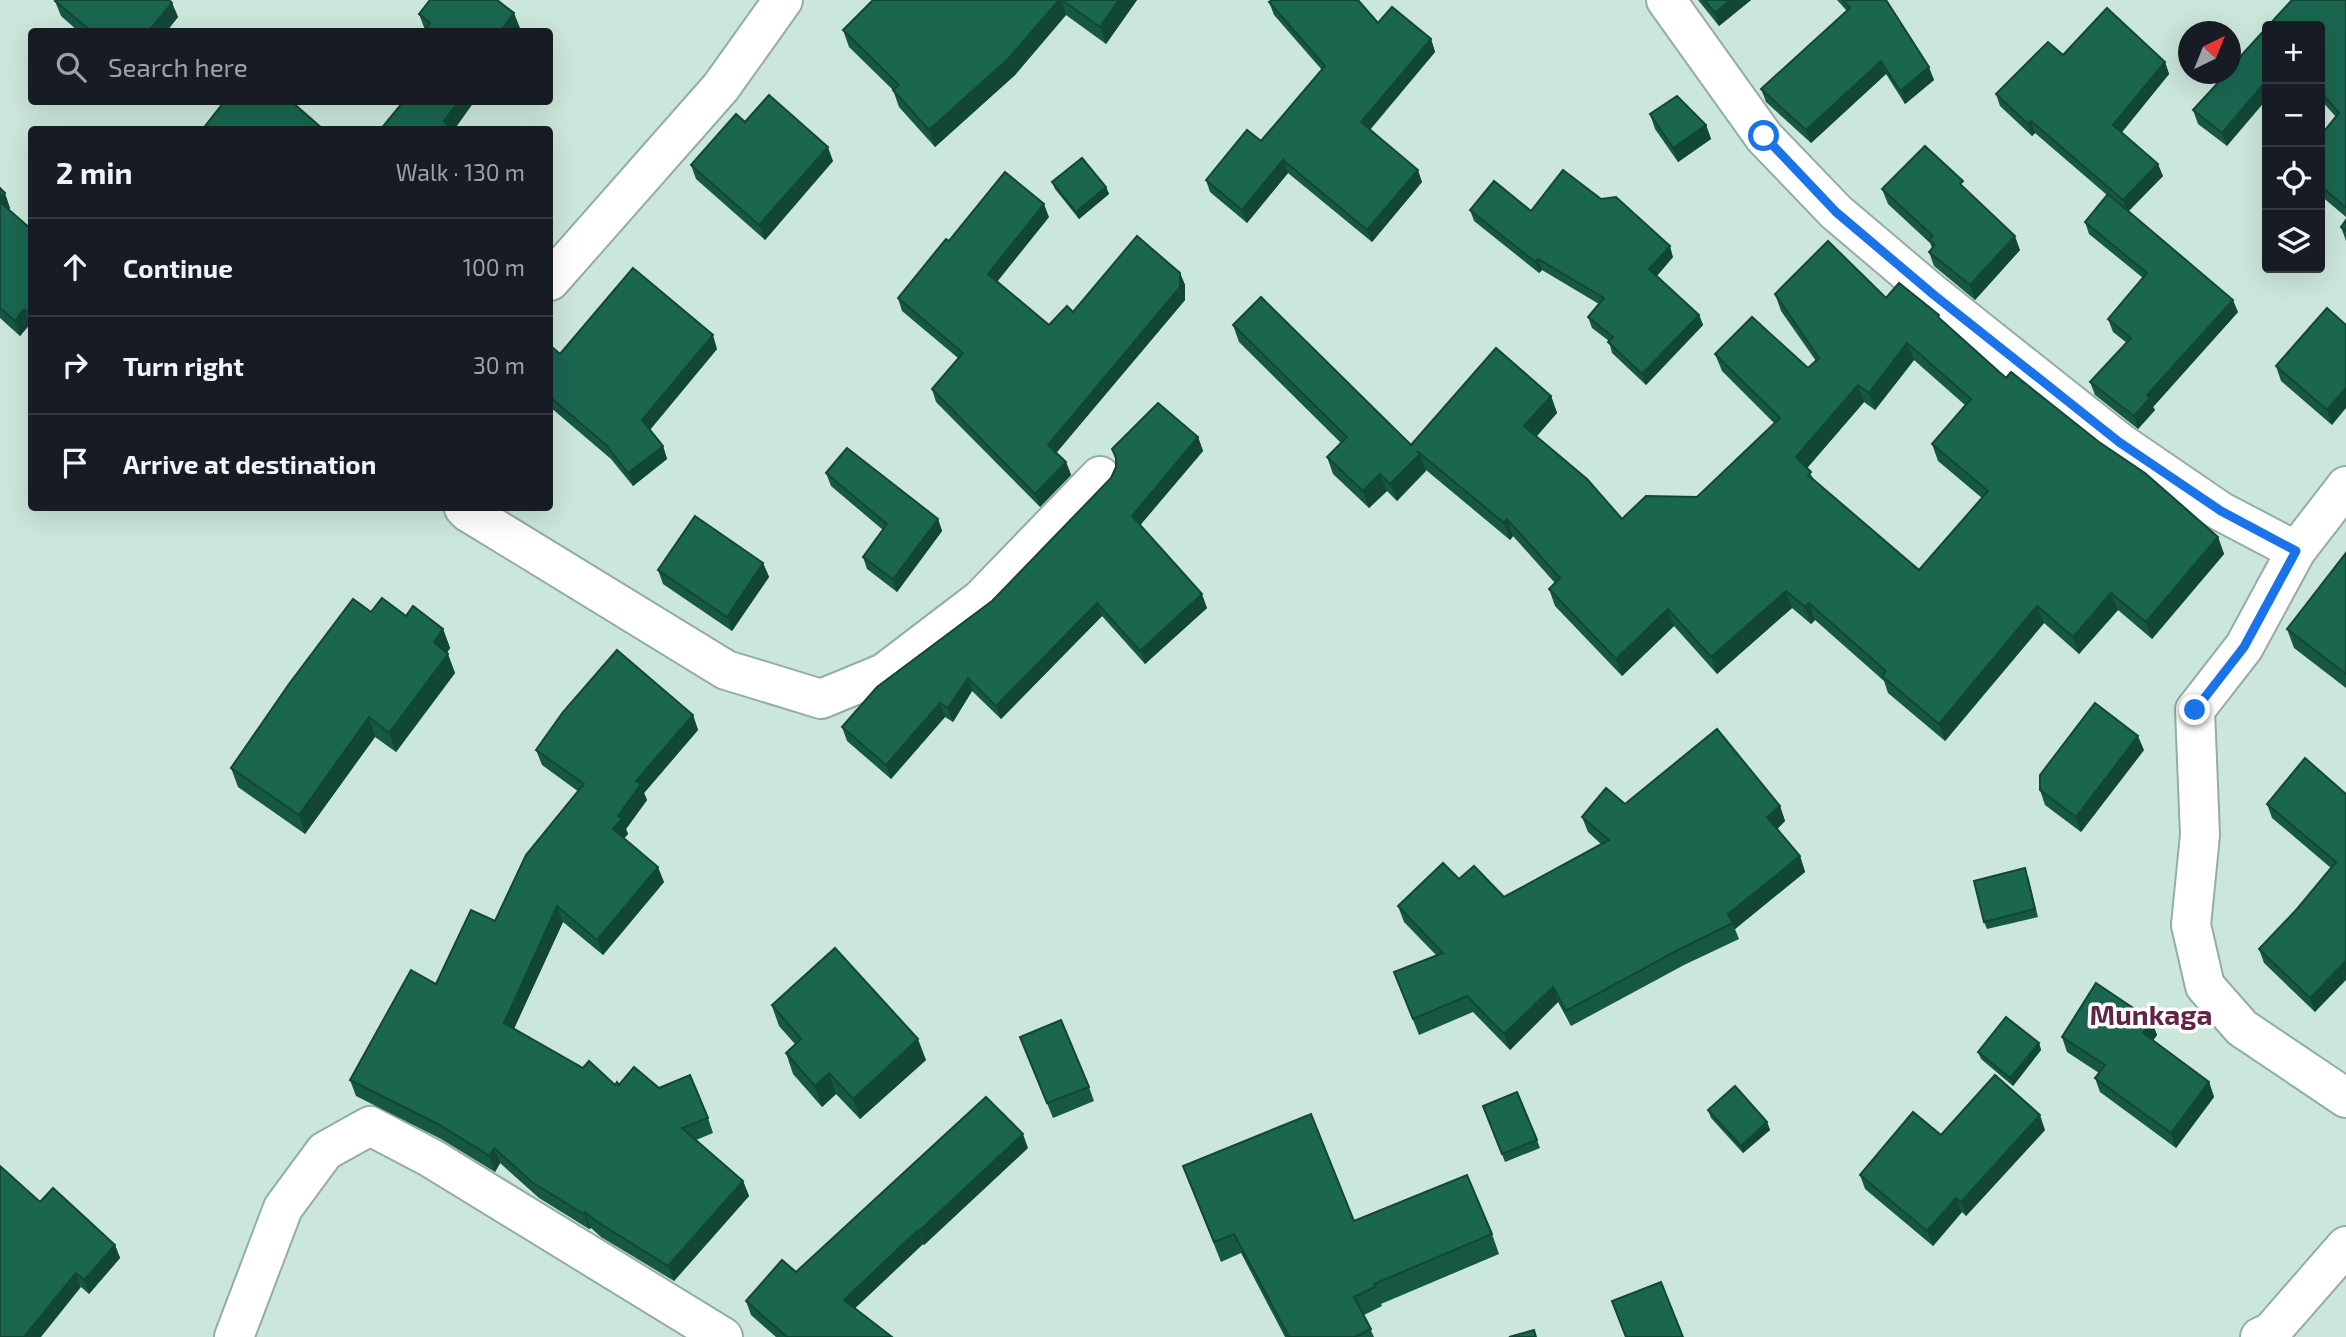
<!DOCTYPE html>
<html lang="en">
<head>
<meta charset="utf-8">
<style>
	body { margin:0; font-family:"Exo 2",sans-serif; background:#20242c; color:#f1f3f6 }
	.controls { position:absolute; right:21px; top:21px; display:grid; overflow:hidden; border-radius:7px; box-shadow:0 7px 28px #0002 }
	.controls button { width:63px; height:63px; display:grid; place-items:center; padding:0; border:0; border-bottom:2px solid #363941; background:#171b24; color:#f1f3f6; font:35px sans-serif }
	.compass { position:absolute; left:2178px; top:21px; width:63px; height:63px; border-radius:50%; background:#171b24; box-shadow:0 7px 28px #0002; rotate:43deg }
	.stop { position:absolute; width:21px; height:21px; margin:-16px; border:5px solid #1a73e8; border-radius:50%; background:#fff }
	.stop.end { background:#1a73e8; border-color:#fff; box-shadow:0 2px 7px #0008 }
	.list { margin:0; padding:0; list-style:none }
	h2 { display:flex; justify-content:space-between; align-items:center; height:91px; margin:0; padding:0 28px; font-size:30px }
	h2 small { font-size:23px; font-weight:400; color:#9ea1a6 }
	.list li { display:grid; grid-template-columns:46px 1fr auto; gap:21px; align-items:center; box-sizing:border-box; height:98px; padding:0 28px; border-top:2px solid #363941 }
	.list b { display:block; font-size:26px; white-space:nowrap }
	.list em { font-size:23px; font-style:normal; color:#9ea1a6 }
	.icon { flex:none; width:38px; height:38px; fill:none; stroke:currentColor; stroke-width:2; stroke-linecap:round; stroke-linejoin:round }
	.map { position:relative; flex:none; width:2346px; height:1337px; overflow:hidden }
	.search { position:absolute; background:#171b24; box-shadow:0 7px 28px #0002; left:28px; top:28px; width:525px; height:77px; display:flex; align-items:center; gap:18px; box-sizing:border-box; padding:0 24px; border-radius:7px; color:#9ea1a6; font-size:26px }
	.panel { position:absolute; background:#171b24; box-shadow:0 7px 28px #0002; left:28px; top:126px; width:525px; height:385px; border-radius:7px }
	.map>svg:first-child { display:block }
</style>
</head>
<body>
<div class="map">
<svg width="2346" height="1337" viewBox="0 0 2346 1337">
	<rect width="100%" height="100%" fill="#cbe6da"/>
	<g fill="none" stroke-linecap="round" stroke-linejoin="round">
		<g stroke="#94ada3" stroke-width="42">
			<g id="minor">
				<path d="M1666,0L1764,137L1836,212L1934,295L2119,442L2220,511L2296,551"/>
				<path d="M550,281L721,87L783,0"/>
				<path d="M2346,486L2296,551L2244,647L2195,710L2200,835L2191,925L2205,986L2242,1028L2346,1098"/>
				<path d="M464,508L468,512L726,670L821,699L884,673L981,599L1100,476"/>
				<path d="M234,1337L283,1208L325,1151L370,1126L431,1158L723,1337"/>
				<path d="M2260,1337L2271,1332L2346,1246"/>
			</g>
		</g>
		<use href="#minor" stroke="#fff" stroke-width="38"/>
	</g>
	<g fill="#165844" fill-rule="evenodd">
		<path d="M873,0H1137L1106,44L1066,15L1015,75L935,147L899,107L893,90L849,47L843,30Z"/>
		<path d="M1698,0H1751L1719,26Z"/>
		<path d="M1837,0H1886L1934,80L1905,104L1886,74L1811,143L1766,102L1761,89L1847,11Z"/>
		<path d="M2346,0V217L2320,195V136L2336,117L2320,99V26Z"/>
		<path d="M55,1L172,3L178,17L166,32H79L61,16Z"/>
		<path d="M1269,2L1378,23L1431,39L1435,52L1370,130L1422,182L1372,242L1288,173L1247,223L1210,192L1206,180L1261,141L1322,70L1274,15Z"/>
		<path d="M419,14L520,28L425,30Z"/>
		<path d="M2267,27L2227,146L2198,124L2193,110Z"/>
		<path d="M2063,55L2165,62L2169,74L2122,132L2163,176L2129,211L2238,312L2153,407L2155,410L2138,429L2095,395L2090,382L2127,343L2113,332L2108,319L2143,278L2089,234L2085,222L2107,195L2035,133L2032,136L2000,106L1996,94Z"/>
		<path d="M1650,114L1706,125L1711,139L1678,162L1655,129Z"/>
		<path d="M745,122L833,161L765,240L696,179L691,165Z"/>
		<path d="M1052,182L1106,187L1109,194L1079,219L1055,189Z"/>
		<path d="M0,188L10,208L9,210L32,230V326L30,324L20,336L0,318Z"/>
		<path d="M1882,189L1966,191L2020,250L1975,300L1934,266L1929,252L1932,248L1930,243L1888,204Z"/>
		<path d="M1470,210L1531,211L1673,257L1657,276L1699,315L1703,325L1646,385L1612,353L1609,341L1592,328L1588,317L1599,304L1542,270L1539,273L1474,221Z"/>
		<path d="M1049,217L997,281L1049,325L1073,312L1180,273L1185,285V300L1056,453L1066,462L1071,475L1040,507L936,402L932,389L958,358L902,311L898,298L949,241Z"/>
		<path d="M2346,220V241L2341,227Z"/>
		<path d="M1775,294L1886,298L1941,320L2006,378L2218,537L2224,554L2152,639L2118,610L2079,654L2044,623L1945,741L1888,693L1884,681L1815,620L1811,624L1792,608L1717,674L1674,626L1622,676L1555,606L1549,589L1555,583L1513,536L1510,540L1426,470L1397,501L1387,491L1369,508L1333,474L1327,457L1341,443L1239,342L1233,325L1411,445L1551,396L1557,413L1536,436L1622,519L1697,497L1774,423L1722,371L1715,354L1808,368L1816,361L1781,311ZM1914,360L1965,405L1932,444L1938,461L1982,498L1919,570L1814,480L1807,468L1864,402L1875,410Z"/>
		<path d="M2346,325L2332,425L2281,381L2276,366Z"/>
		<path d="M717,349L650,430L663,446L667,459L633,486L611,459L550,407V352L560,354Z"/>
		<path d="M1198,437L1203,451L1140,525L1207,608L1145,664L1102,616L1001,719L972,691L953,722L945,717L891,779L847,741L842,727L992,601L1111,478L1116,467V462L1112,449Z"/>
		<path d="M826,473L938,519L942,531L897,592L867,569L863,557L883,530L831,486Z"/>
		<path d="M2346,553V688L2294,648L2287,629Z"/>
		<path d="M763,563L769,577L732,631L663,584L658,570Z"/>
		<path d="M371,612L406,616L443,629L450,648L447,653L455,673L396,752L375,737L305,834L238,787L231,768Z"/>
		<path d="M693,715L698,730L644,793L647,800L626,829L628,834L624,838L664,882L603,955L563,922L514,1029L583,1068L615,1085L659,1088L708,1118L713,1133L696,1140L743,1181L749,1196L674,1281L601,1237L591,1228L589,1229L539,1198L500,1163L495,1172L441,1139L356,1096L350,1080L436,984L495,921L579,792L542,765L536,750Z"/>
		<path d="M2144,750L2081,832L2045,805L2040,790Z"/>
		<path d="M2346,794L2315,1012L2264,963L2259,949L2297,909L2331,868L2272,818L2267,804Z"/>
		<path d="M1625,804L1780,806L1785,821L1777,829L1800,856L1805,872L1735,929L1739,939L1684,965L1571,1026L1558,1002L1510,1050L1473,1012L1419,1035L1394,972L1436,955L1404,922L1398,906L1459,879L1504,897L1601,844L1588,832L1582,817Z"/>
		<path d="M2028,876L2038,917L1987,929L1984,922Z"/>
		<path d="M772,1006L926,1060L860,1119L836,1094L822,1107L793,1074L786,1053L795,1044L779,1026Z"/>
		<path d="M2151,1020L2157,1035L2153,1040L2209,1082L2214,1097L2176,1148L2100,1092L2095,1078L2099,1073L2067,1052L2062,1037Z"/>
		<path d="M1020,1037L1089,1087L1094,1101L1053,1118Z"/>
		<path d="M2039,1043L2041,1050L2013,1086L1981,1059L1978,1052Z"/>
		<path d="M1483,1106L1537,1140L1540,1148L1505,1162Z"/>
		<path d="M1708,1110L1767,1122L1770,1130L1743,1153L1711,1118Z"/>
		<path d="M2045,1130L1966,1216L1962,1212L1933,1246L1865,1189L1860,1175L1941,1135Z"/>
		<path d="M1028,1148L924,1245L923,1244L855,1308L892,1337H776L751,1315L746,1301L796,1272Z"/>
		<path d="M1183,1166L1354,1221L1492,1234L1499,1254L1381,1304L1382,1306L1364,1315L1374,1337H1285L1241,1253L1221,1262Z"/>
		<path d="M40,1202L115,1245L120,1258L89,1294L81,1287Z"/>
	</g>
	<g fill="#124737">
		<path d="M1059,0H1061L1066,15L1015,75L935,147L929,130Z"/>
		<path d="M1119,0H1137L1106,44L1100,27Z"/>
		<path d="M1730,0H1751L1719,26L1715,13Z"/>
		<path d="M172,3L178,17L166,32H148Z"/>
		<path d="M514,13L520,28L517,32H500Z"/>
		<path d="M1431,39L1435,52L1365,135L1361,122Z"/>
		<path d="M1881,61L1886,74L1811,143L1806,130Z"/>
		<path d="M2165,62L2169,74L2118,137L2113,125Z"/>
		<path d="M1929,67L1934,80L1905,104L1900,91Z"/>
		<path d="M2267,80V99L2227,146L2222,133Z"/>
		<path d="M458,102H474L454,130H447L444,121Z"/>
		<path d="M2031,121L2035,133L2032,136L2028,124Z"/>
		<path d="M1706,125L1711,139L1678,162L1673,148Z"/>
		<path d="M828,147L833,161L765,240L759,225Z"/>
		<path d="M1283,160L1288,173L1247,223L1242,210Z"/>
		<path d="M2158,164L2163,176L2127,212L2123,200Z"/>
		<path d="M1418,170L1422,182L1372,242L1367,230Z"/>
		<path d="M1106,187L1109,194L1079,219L1076,212Z"/>
		<path d="M5,193L10,208L3,215L0,206V198Z"/>
		<path d="M1044,204L1049,217L993,287L988,274Z"/>
		<path d="M2015,236L2020,250L1975,300L1970,285Z"/>
		<path d="M1670,246L1673,257L1653,280L1649,269Z"/>
		<path d="M1538,259L1542,270L1539,273L1535,262Z"/>
		<path d="M1180,273L1185,285V300L1052,458L1048,445Z"/>
		<path d="M2233,300L2238,312L2153,407L2155,410L2138,429L2134,416L2147,395Z"/>
		<path d="M24,309L30,324L20,336L15,321Z"/>
		<path d="M1699,315L1703,325L1646,385L1642,374Z"/>
		<path d="M713,335L717,349L647,433L642,420Z"/>
		<path d="M1907,343L1914,360L1875,410L1869,393Z"/>
		<path d="M1858,385L1864,402L1802,474L1796,457Z"/>
		<path d="M2346,388V408L2332,425L2327,410Z"/>
		<path d="M1551,396L1557,413L1531,443L1524,426Z"/>
		<path d="M1198,437L1203,451L1137,529L1132,516Z"/>
		<path d="M663,446L667,459L633,486L628,473Z"/>
		<path d="M1420,454L1426,471L1397,501L1390,484Z"/>
		<path d="M1066,462L1071,475L1040,507L1035,494Z"/>
		<path d="M1380,474L1387,491L1369,508L1363,491Z"/>
		<path d="M938,519L942,531L897,592L893,579Z"/>
		<path d="M1507,519L1513,536L1510,540L1504,523Z"/>
		<path d="M2218,537L2224,554L2152,639L2146,622Z"/>
		<path d="M763,563L769,577L732,631L727,617Z"/>
		<path d="M1786,591L1792,608L1717,674L1711,657Z"/>
		<path d="M2111,593L2118,610L2079,654L2073,637Z"/>
		<path d="M1202,594L1207,608L1145,664L1140,651Z"/>
		<path d="M1097,603L1102,616L1001,719L996,706Z"/>
		<path d="M1809,603L1815,620L1811,624L1805,607Z"/>
		<path d="M2037,606L2044,623L1945,741L1939,724Z"/>
		<path d="M1668,609L1674,626L1622,676L1616,659Z"/>
		<path d="M443,629L450,648L441,661L434,642Z"/>
		<path d="M448,654L455,673L396,752L389,733Z"/>
		<path d="M968,678L972,691L953,722L948,708Z"/>
		<path d="M940,703L945,717L891,779L886,765Z"/>
		<path d="M693,715L698,730L644,793L647,800L626,829L628,834L619,845L613,829L618,816L636,781Z"/>
		<path d="M369,717L375,737L305,834L299,815Z"/>
		<path d="M2138,736L2144,750L2081,832L2076,817Z"/>
		<path d="M1780,806L1785,821L1773,833L1767,817Z"/>
		<path d="M1800,856L1805,872L1735,929L1728,914Z"/>
		<path d="M658,867L664,882L603,955L597,940Z"/>
		<path d="M557,906L563,922L509,1039L504,1023Z"/>
		<path d="M2346,961V980L2315,1012L2310,998Z"/>
		<path d="M1553,987L1558,1002L1510,1050L1504,1034Z"/>
		<path d="M2151,1020L2157,1035L2148,1048L2143,1033Z"/>
		<path d="M918,1039L926,1060L860,1119L853,1099Z"/>
		<path d="M2039,1043L2041,1050L2013,1086L2010,1078Z"/>
		<path d="M829,1073L836,1094L822,1107L815,1086Z"/>
		<path d="M2209,1082L2214,1097L2176,1148L2171,1133Z"/>
		<path d="M2040,1115L2045,1130L1966,1216L1961,1202Z"/>
		<path d="M1767,1122L1770,1130L1743,1153L1741,1146Z"/>
		<path d="M1023,1134L1028,1148L924,1245L919,1231Z"/>
		<path d="M494,1148L500,1163L495,1172L490,1156Z"/>
		<path d="M743,1181L749,1196L674,1281L668,1266Z"/>
		<path d="M1956,1198L1962,1212L1933,1246L1927,1231Z"/>
		<path d="M585,1212L591,1228L589,1229L584,1214Z"/>
		<path d="M918,1230L923,1244L849,1314L844,1300Z"/>
		<path d="M115,1245L120,1258L89,1294L84,1280Z"/>
		<path d="M76,1273L81,1287L41,1337H24Z"/>
	</g>
	<g fill="#1a664f" stroke="#124737" stroke-width="2" fill-rule="evenodd">
		<path d="M57,0H169L172,3L148,32H92L55,1Z"/>
		<path d="M430,0H497L514,13L500,32H424L430,23L419,14Z"/>
		<path d="M873,0H1059L1009,58L929,130L893,90L899,85L843,30Z"/>
		<path d="M1062,0H1119L1100,27Z"/>
		<path d="M1272,0H1358L1378,23L1392,7L1431,39L1361,122L1418,170L1367,230L1283,160L1242,210L1206,180L1247,130L1261,141L1325,66L1269,2Z"/>
		<path d="M1704,0H1730L1715,13Z"/>
		<path d="M1843,0H1886L1929,67L1900,91L1881,61L1806,130L1761,89L1850,8Z"/>
		<path d="M2292,0H2346V208L2320,185V136L2339,113L2320,91V26H2268Z"/>
		<path d="M2107,8L2165,62L2113,125L2158,164L2123,200L2031,121L2028,124L1996,94L2048,42L2063,55Z"/>
		<path d="M2267,27V80L2222,133L2193,110L2226,74H2230V68Z"/>
		<path d="M769,95L828,147L759,225L691,165L736,114L745,122Z"/>
		<path d="M1677,96L1706,125L1673,148L1650,114Z"/>
		<path d="M224,102H292L324,130H202Z"/>
		<path d="M403,102H458L444,121L452,130H380Z"/>
		<path d="M1925,146L1963,181L1960,184L2015,236L1970,285L1929,252L1935,245L1929,240L1933,236L1882,189Z"/>
		<path d="M1082,158L1106,187L1076,212L1052,182Z"/>
		<path d="M1563,170L1601,199L1616,197L1670,246L1649,269L1699,315L1642,374L1608,342L1613,337L1588,317L1604,298L1538,259L1535,262L1470,210L1494,181L1531,211Z"/>
		<path d="M1005,172L1044,204L988,274L1049,325L1067,306L1073,312L1137,236L1180,273V287L1048,445L1066,462L1035,494L932,389L963,353L898,298L946,239L949,241Z"/>
		<path d="M0,188L5,193L0,198Z"/>
		<path d="M2108,194L2233,300L2147,395L2150,398L2134,416L2090,382L2131,338L2108,319L2147,273L2085,222Z"/>
		<path d="M0,202L32,230V316L24,309L15,321L0,308Z"/>
		<path d="M2346,220V231L2341,227Z"/>
		<path d="M1828,241L1886,298L1899,283L1939,315L1938,317L2006,378L2011,372L2099,442L2145,473L2218,537L2146,622L2111,593L2073,637L2037,606L1939,724L1882,676L1886,671L1809,603L1805,607L1786,591L1711,657L1668,609L1616,659L1549,589L1560,578L1507,519L1504,523L1417,451L1420,454L1390,484L1380,474L1363,491L1327,457L1347,437L1233,325L1261,297L1411,445L1496,348L1551,396L1524,426L1587,479L1622,519L1646,496L1697,497L1780,418L1715,354L1752,317L1808,368L1819,358L1775,294ZM1907,343L1971,399L1932,444L1988,491L1919,570L1808,475L1811,472L1796,457L1858,385L1869,393Z"/>
		<path d="M633,268L713,335L642,420L663,446L628,473L606,445L550,397V352L553,348L560,354Z"/>
		<path d="M2327,308L2346,325V388L2327,410L2276,366Z"/>
		<path d="M1158,403L1198,437L1132,516L1202,594L1140,651L1097,603L996,706L968,678L948,708L940,703L886,765L842,727L877,687L992,601L1111,478L1116,467V457L1112,449Z"/>
		<path d="M847,448L938,519L893,579L863,557L887,524L826,473Z"/>
		<path d="M695,516L763,563L727,617L658,570Z"/>
		<path d="M2346,553V674L2287,629Z"/>
		<path d="M382,598L406,616L413,606L443,629L434,642L448,654L389,733L369,717L299,815L231,768L289,684L353,599L371,612Z"/>
		<path d="M617,650L693,715L636,781L641,784L618,816L622,819L613,829L658,867L597,940L557,906L504,1023L583,1068L589,1061L615,1085L617,1082L619,1085L634,1067L659,1088L690,1075L708,1118L682,1128L743,1181L668,1266L596,1221L585,1212L584,1214L533,1183L494,1148L490,1156L436,1123L350,1080L411,970L436,984L471,910L495,921L526,855L584,784L536,750L563,712Z"/>
		<path d="M2095,703L2138,736L2076,817L2040,790V775Z"/>
		<path d="M1717,729L1780,806L1767,817L1800,856L1728,914L1733,923L1678,950L1566,1011L1553,987L1504,1034L1467,996L1413,1019L1394,972L1443,953L1398,906L1443,863L1459,879L1474,866L1504,897L1609,840L1582,817L1606,788L1625,804Z"/>
		<path d="M2305,758L2346,794V961L2310,998L2259,949L2297,909L2336,862L2267,804Z"/>
		<path d="M2025,868L2035,909L1984,922L1974,881Z"/>
		<path d="M835,948L918,1039L853,1099L829,1073L815,1086L786,1053L801,1039L772,1005Z"/>
		<path d="M2096,983L2151,1020L2143,1033L2209,1082L2171,1133L2095,1078L2105,1065L2062,1037Z"/>
		<path d="M2006,1017L2039,1043L2010,1078L1978,1052Z"/>
		<path d="M1061,1020L1089,1087L1047,1103L1020,1037Z"/>
		<path d="M1995,1075L2040,1115L1961,1202L1956,1198L1927,1231L1860,1175L1913,1112L1941,1135Z"/>
		<path d="M1735,1086L1767,1122L1741,1146L1708,1110Z"/>
		<path d="M1517,1092L1537,1140L1502,1154L1483,1106Z"/>
		<path d="M986,1097L1023,1134L919,1231L918,1230L844,1300L892,1337H787L746,1301L782,1260L796,1272Z"/>
		<path d="M1311,1114L1354,1221L1467,1175L1492,1234L1374,1284L1375,1287L1354,1297L1371,1329L1355,1337H1289L1234,1234L1214,1242L1183,1166Z"/>
		<path d="M0,1166L40,1202L53,1188L115,1245L84,1280L76,1273L24,1337H0Z"/>
		<path d="M1661,1282L1683,1337H1626L1612,1301Z"/>
		<path d="M1534,1330L1536,1337H1509Z"/>
	</g>
	<g fill="none" stroke-linecap="round" stroke-linejoin="round">
		<path stroke="#1a73e8" stroke-width="9" d="M1764,136L1836,212L1934,295L2119,442L2221,511L2296,551L2244,647L2195,710"/>
	</g>
	<g text-anchor="middle" stroke-width="7" stroke-linejoin="round" paint-order="stroke">
		<g font-size="28" font-weight="bold" fill="#612346" stroke="#fff">
			<text x="2151" y="1025">Munkaga</text>
		</g>
	</g>
</svg>
<div class="controls">
<button>+</button>
<button>−</button>
<button><svg class="icon" aria-label="locate" viewBox="0 0 24 24"><circle cx="12" cy="12" r="6"/><path d="M12 2v4M12 18v4M2 12h4M18 12h4"/></svg></button>
<button><svg class="icon" aria-label="layers" viewBox="0 0 24 24"><path d="M12 4l9 5-9 5-9-5zM3 14l9 5 9-5"/></svg></button>
</div>
<svg class="compass" viewBox="-18 -18 36 36"><path d="M0-13l5 13h-10z" fill="#e53935"/><path d="M0 13l5-13h-10z" fill="#9ea1a6"/></svg>
<div class="stop" style="left:1764px;top:136px"></div>
<div class="stop end" style="left:2195px;top:710px"></div>
<div class="search"><svg class="icon" aria-label="search" viewBox="0 0 24 24"><circle cx="10" cy="10" r="6"/><path d="M15 15l6 6"/></svg>Search here</div>
<section class="panel">
<h2>2 min<small>Walk · 130 m</small></h2>
<ul class="list">
<li><svg class="icon" aria-label="ahead" viewBox="0 0 24 24"><path d="M12 20V5M6 11l6-6 6 6"/></svg><div><b>Continue</b></div><em>100 m</em></li>
<li><svg class="icon" aria-label="right" viewBox="0 0 24 24"><path d="M7 20v-9h11M14 6l5 5-5 5"/></svg><div><b>Turn right</b></div><em>30 m</em></li>
<li><svg class="icon" aria-label="arrive" viewBox="0 0 24 24"><path d="M6 21V4h12l-3 4 3 4H6"/></svg><div><b>Arrive at destination</b></div></li>
</ul>
</section>
</div>
</body>
</html>
